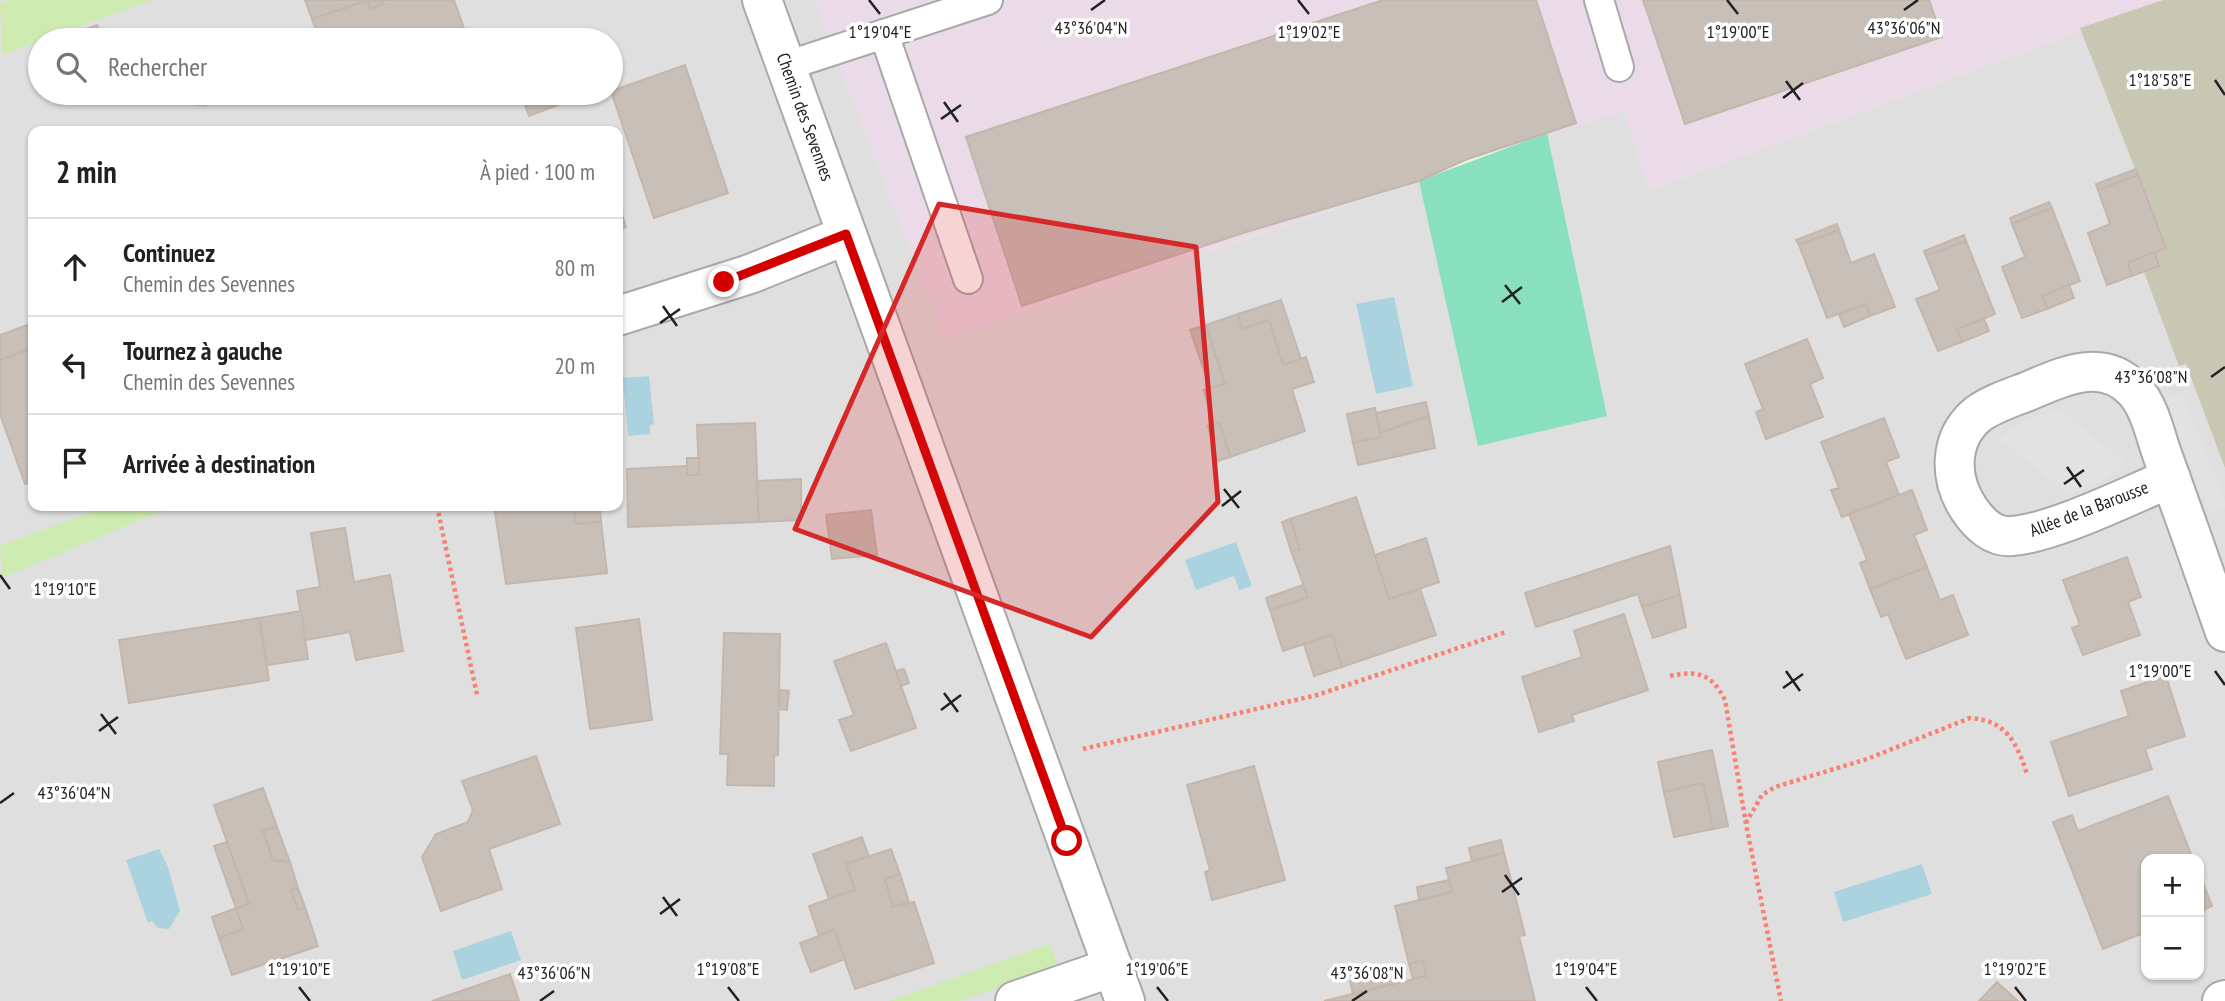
<!DOCTYPE html>
<html lang="fr">
<head>
<meta charset="utf-8">
<style>
	body { margin:0; font-family:"PT Sans Narrow",sans-serif; background:#f6f6f6; color:#202124 }
	.controls { position:absolute; right:21px; bottom:21px; display:grid; overflow:hidden; border-radius:14px; box-shadow:0 2px 5px #0004 }
	.controls button { width:63px; height:63px; display:grid; place-items:center; padding:0; border:0; border-bottom:2px solid #e0e0e0; background:#fff; color:#202124; font:35px sans-serif }
	.stop { position:absolute; width:21px; height:21px; margin:-16px; border:5px solid #d40000; border-radius:50%; background:#fff }
	.stop.end { background:#d40000; border-color:#fff; box-shadow:0 2px 7px #0008 }
	.list { margin:0; padding:0; list-style:none }
	h2 { display:flex; justify-content:space-between; align-items:center; height:91px; margin:0; padding:0 28px; font-size:30px }
	h2 small { font-size:23px; font-weight:400; color:#757577 }
	.list li { display:grid; grid-template-columns:46px 1fr auto; gap:21px; align-items:center; box-sizing:border-box; height:98px; padding:0 28px; border-top:2px solid #e0e0e0 }
	.list b { display:block; font-size:26px; white-space:nowrap }
	.list p { margin:0; font-size:23px; white-space:nowrap; color:#757577 }
	.list em { font-size:23px; font-style:normal; color:#757577 }
	.icon { flex:none; width:38px; height:38px; fill:none; stroke:currentColor; stroke-width:2; stroke-linecap:round; stroke-linejoin:round }
	.map { position:relative; flex:none; width:2225px; height:1001px; overflow:hidden }
	.search { position:absolute; background:#fff; box-shadow:0 2px 5px #0004; left:28px; top:28px; width:595px; height:77px; display:flex; align-items:center; gap:18px; box-sizing:border-box; padding:0 24px; border-radius:38px; color:#757577; font-size:26px }
	.panel { position:absolute; background:#fff; box-shadow:0 2px 5px #0004; left:28px; top:126px; width:595px; height:385px; border-radius:14px }
	.map>svg:first-child { display:block }
</style>
</head>
<body>
<div class="map">
<svg width="2225" height="1001" viewBox="0 0 2225 1001">
	<rect width="100%" height="100%" fill="#f2efe9"/>
	<path fill="#e0dfdf" fill-rule="evenodd" d="M0,0H815L945,340L1419,181L1547,133L1625,111L1650,190L2163,0H2225V1001H0ZM40,40H611V93H40ZM33,131H618V506H33ZM2146,859H2199V975H2146Z"/>
	<path fill="#ebdbe8" d="M815,0H2163L1650,190L1625,111L1465,160L1419,181L945,340Z"/>
	<path fill="#c7c7b4" d="M2163,0H2225V468L2186,364L2179,366L2144,272L2159,266L2154,252L2166,248L2080,28Z"/>
	<g fill="#cdebb0">
		<path d="M10,0H152L2,55L0,3Z"/>
		<path d="M107,506H160L162,511L2,578L0,546Z"/>
		<path d="M1050,944L1058,967L959,1001H889Z"/>
	</g>
	<path fill="#88e0be" d="M1547,133L1607,416L1478,446L1419,181Z"/>
	<g fill="#e2e2e2">
		<path d="M2182,392L2225,501V507L2209,513L2164,399Z"/>
		<path d="M2058,408L2125,463L2107,479L2070,495L1999,438L2018,425Z"/>
	</g>
	<g fill="#aad3df">
		<path d="M130,93H209L207,107L132,98Z"/>
		<path d="M1394,297L1413,386L1376,394L1356,304Z"/>
		<path d="M649,376L654,424L650,425V434L628,436L623,378Z"/>
		<path d="M1236,542L1252,586L1239,590L1234,576L1196,590L1185,560Z"/>
		<path d="M159,849L168,867L180,911L169,929L158,928L152,921L148,923L126,860Z"/>
		<path d="M1922,864L1932,894L1843,922L1834,892Z"/>
		<path d="M511,931L521,960L462,980L453,951Z"/>
	</g>
	<g fill="#c7bfb8" stroke="#c4b6ab" stroke-width="2">
		<path d="M305,0H367V1L312,19Z"/>
		<path d="M382,0L384,4L370,9L367,1Z"/>
		<path d="M382,0H454L468,40H320L312,19L367,1L370,9L384,4Z"/>
		<path d="M1383,0H1536L1576,123L1465,160L1419,181L1243,233L1022,306L966,137Z"/>
		<path d="M1643,0H1929L1942,37L1685,124Z"/>
		<path d="M97,25L102,40H55Z"/>
		<path d="M685,65L728,193L654,218L611,91Z"/>
		<path d="M521,93H554L558,105L529,116Z"/>
		<path d="M2136,169L2138,175L2098,190L2096,184Z"/>
		<path d="M2138,175L2166,248L2128,263L2132,276L2107,285L2088,233L2110,224L2098,190Z"/>
		<path d="M618,202L626,227L618,230Z"/>
		<path d="M2049,202L2052,208L2012,224L2010,218Z"/>
		<path d="M2052,208L2080,281L2042,296L2047,309L2022,318L2002,267L2025,257L2012,224Z"/>
		<path d="M1837,224L1839,230L1799,245L1796,240Z"/>
		<path d="M1839,230L1851,263L1874,254L1895,307L1870,316L1866,304L1827,318L1799,245Z"/>
		<path d="M1964,235L1966,241L1926,256L1924,251Z"/>
		<path d="M1966,241L1995,314L1957,329L1962,342L1938,351L1916,299L1940,290L1926,256Z"/>
		<path d="M2154,252L2159,266L2132,276L2128,263Z"/>
		<path d="M2069,285L2074,298L2047,309L2042,296Z"/>
		<path d="M1281,300L1301,359L1283,365L1269,320L1242,329L1238,314Z"/>
		<path d="M1866,304L1870,316L1844,327L1839,314Z"/>
		<path d="M1238,314L1242,329L1269,320L1283,365L1306,357L1314,382L1292,389L1305,431L1230,457L1220,423L1214,425L1204,390L1225,384L1206,325Z"/>
		<path d="M1984,319L1989,331L1962,342L1957,329Z"/>
		<path d="M33,323V348L0,360V335Z"/>
		<path d="M1206,325L1225,384L1210,388L1190,330Z"/>
		<path d="M1807,339L1823,378L1810,384L1823,417L1766,439L1756,412L1763,409L1745,364Z"/>
		<path d="M33,348V481L25,484L0,414V360Z"/>
		<path d="M1426,402L1429,416L1380,433L1376,413Z"/>
		<path d="M1375,408L1381,437L1353,443L1347,414Z"/>
		<path d="M1429,416L1435,448L1358,465L1353,443L1381,437L1380,433Z"/>
		<path d="M1884,418L1899,457L1886,462L1899,495L1842,517L1831,490L1839,488L1821,442Z"/>
		<path d="M755,423L759,522L628,527L627,469L687,466V475H699L697,425Z"/>
		<path d="M1220,423L1230,457L1218,461L1208,426Z"/>
		<rect x="687" y="458" width="12" height="17"/>
		<path d="M801,479V520L759,522L757,481Z"/>
		<path d="M1912,490L1927,530L1914,535L1927,567L1870,589L1860,563L1867,560L1849,514Z"/>
		<path d="M1356,497L1389,599L1420,589L1436,635L1342,667L1332,635L1283,651L1270,610L1308,597L1291,551L1300,549L1290,519Z"/>
		<path d="M494,506H574L576,524L601,521L607,573L506,584Z"/>
		<path d="M600,508L601,521L576,524L574,511Z"/>
		<path d="M871,510L877,555L832,559L826,515Z"/>
		<path d="M1290,519L1300,549L1291,551L1282,522Z"/>
		<path d="M345,528L354,582L390,575L403,651L356,660L350,632L305,640L297,591L320,587L311,533Z"/>
		<path d="M1426,538L1439,582L1389,599L1375,555Z"/>
		<path d="M1670,546L1680,595L1642,607L1638,594L1536,627L1525,593Z"/>
		<path d="M2127,557L2141,597L2128,602L2140,635L2083,655L2072,628L2080,625L2063,580Z"/>
		<path d="M1927,567L1940,600L1953,595L1968,635L1906,659L1888,614L1881,617L1870,589Z"/>
		<path d="M1303,585L1308,597L1270,610L1266,598Z"/>
		<path d="M1680,595L1686,627L1653,638L1642,607Z"/>
		<path d="M301,611L308,659L267,665L259,618Z"/>
		<path d="M1624,614L1648,690L1572,715L1574,721L1539,732L1522,677L1582,657L1574,631Z"/>
		<path d="M259,618L269,680L129,703L119,640Z"/>
		<path d="M639,619L652,720L590,729L576,628Z"/>
		<path d="M724,633L780,634L778,755L774,756V786L727,785L728,754H720Z"/>
		<path d="M1332,635L1342,667L1314,676L1304,644Z"/>
		<path d="M886,643L916,728L851,751L839,720L854,715L834,661Z"/>
		<path d="M904,669L909,683L901,686L896,671Z"/>
		<path d="M2166,676L2185,736L2145,749L2152,769L2069,796L2051,742L2129,716L2121,691Z"/>
		<path d="M780,690L789,691L787,710L779,709Z"/>
		<path d="M1712,750L1728,826L1713,829L1703,783L1664,792L1658,762Z"/>
		<path d="M536,756L560,824L489,849L502,889L441,911L422,857L436,834L468,822L473,810L462,781Z"/>
		<path d="M1254,766L1285,880L1212,900L1205,872L1210,870L1187,785Z"/>
		<path d="M1703,783L1713,829L1674,837L1664,792Z"/>
		<path d="M263,788L277,827L263,831L273,860L290,862L298,888L291,890L298,910L305,907L318,946L232,975L219,938L243,929L236,908L249,904L214,805Z"/>
		<path d="M2168,796L2193,859H2146V932L2103,949L2053,822L2072,815L2078,831Z"/>
		<path d="M277,827L290,862L273,860L263,831Z"/>
		<path d="M862,837L869,857L846,864L855,890L829,899L813,854Z"/>
		<path d="M1501,840L1504,853L1472,861L1469,848Z"/>
		<path d="M227,842L249,904L236,908L214,846Z"/>
		<path d="M891,849L900,874L885,879L893,907L914,902L934,963L855,989L834,930L819,936L809,906L855,890L846,864Z"/>
		<path d="M1504,853L1525,935L1519,936L1535,1001H1324L1426,976L1423,961L1409,964L1395,906L1452,892L1446,868Z"/>
		<path d="M2199,873L2212,906L2199,912Z"/>
		<path d="M900,874L909,902L893,907L885,879Z"/>
		<path d="M1449,880L1452,892L1419,900L1417,887Z"/>
		<path d="M298,888L305,907L298,910L291,890Z"/>
		<path d="M236,908L243,929L219,938L212,917Z"/>
		<path d="M834,930L845,959L811,972L800,943Z"/>
		<path d="M1423,961L1426,976L1413,979L1409,964Z"/>
		<path d="M1398,970L1401,982L1353,994L1350,981Z"/>
		<path d="M510,974L519,1001H432Z"/>
		<path d="M1997,982L2018,1001H1979Z"/>
	</g>
	<g fill="none" stroke-linecap="round" stroke-linejoin="round">
		<g stroke="#a9a9a9" stroke-width="32">
			<g id="service">
				<path d="M1599,0L1619,67"/>
				<path d="M884,34L968,279"/>
				<path d="M786,66L988,0"/>
			</g>
		</g>
		<g stroke="#a9a9a9" stroke-width="42">
			<g id="minor">
				<path d="M762,0L1125,1001"/>
				<path d="M618,316L750,274L847,235"/>
				<path d="M2171,478C2130,495 2054,533 2012,536C1994,538 1979,524 1969,509C1949,479 1948,439 1978,414C1992,404 2010,398 2026,392C2062,377 2102,356 2134,390C2150,407 2155,435 2163,457C2184,515 2205,574 2225,632"/>
				<path d="M1015,1001L1113,967"/>
				<path d="M2222,1001L2225,1000"/>
			</g>
		</g>
		<g stroke="#fa8072" stroke-width="4.5" stroke-dasharray="3.5 3.5" stroke-linecap="butt">
			<path d="M437,506L477,695"/>
			<path d="M1670,676C1698,670 1712,674 1725,700L1746,824L1781,1001"/>
			<path d="M1083,749L1317,695L1506,632"/>
			<path d="M1746,823L1762,795L1775,787L1867,759L1970,718C2006,720 2017,743 2027,774"/>
		</g>
		<use href="#service" stroke="#fff" stroke-width="28"/>
		<use href="#minor" stroke="#fff" stroke-width="38"/>
	</g>
	<g fill="none" stroke-linecap="round" stroke-linejoin="round">
		<path stroke="#d40000" stroke-width="9" d="M724,282L846,234L1067,841"/>
	</g>
	<path fill="#d62828" fill-opacity="0.2" stroke="#d62828" stroke-width="5" stroke-linejoin="round" d="M939,204L1196,247L1218,502L1091,637L795,529Z"/>
	<path fill="none" stroke="#222" stroke-width="2.5" d="M869,0L880,14M1298,0L1309,14M1727,0L1738,14M1091,10L1105,0M1904,10L1918,0M2215,80L2225,95M1786,81L1800,100M1783,98L1803,83M944,102L958,122M941,119L961,105M1505,285L1520,304M1502,302L1522,287M663,306L677,326M660,323L680,309M2211,377L2225,367M2067,467L2081,487M2064,484L2084,470M1224,489L1239,508M1222,506L1241,491M0,575L10,589M1786,671L1800,691M2215,671L2225,685M1783,688L1803,674M944,693L958,712M941,710L961,695M101,714L116,734M99,731L118,717M0,803L14,793M1505,875L1519,895M1502,892L1522,878M663,897L677,916M660,914L680,899M299,987L310,1001M728,987L739,1001M1157,987L1168,1001M1586,987L1597,1001M2015,987L2026,1001M540,1001L554,991M1352,1001L1367,991"/>
	<g text-anchor="middle" stroke-width="7" stroke-linejoin="round" paint-order="stroke">
		<g font-size="18" fill="#222" stroke="#fff">
			<text transform="translate(805 117) rotate(70)" y="6">Chemin des Sevennes</text>
			<text transform="translate(2089 509) rotate(-21)" y="6">Allée de la Barousse</text>
		</g>
	</g>
	<g font-size="18" text-anchor="middle" fill="#222" stroke="#fff" stroke-width="7" stroke-linejoin="round" paint-order="stroke">
		<text x="1091" y="34">43°36'04"N</text>
		<text x="1904" y="34">43°36'06"N</text>
		<text x="880" y="38">1°19'04"E</text>
		<text x="1309" y="38">1°19'02"E</text>
		<text x="1738" y="38">1°19'00"E</text>
		<text x="2160" y="86">1°18'58"E</text>
		<text x="2151" y="383">43°36'08"N</text>
		<text x="65" y="595">1°19'10"E</text>
		<text x="2160" y="677">1°19'00"E</text>
		<text x="74" y="799">43°36'04"N</text>
		<text x="299" y="975">1°19'10"E</text>
		<text x="728" y="975">1°19'08"E</text>
		<text x="1157" y="975">1°19'06"E</text>
		<text x="1586" y="975">1°19'04"E</text>
		<text x="2015" y="975">1°19'02"E</text>
		<text x="554" y="979">43°36'06"N</text>
		<text x="1367" y="979">43°36'08"N</text>
	</g>
</svg>
<div class="controls">
<button>+</button>
<button>−</button>
</div>
<div class="stop" style="left:1067px;top:841px"></div>
<div class="stop end" style="left:724px;top:282px"></div>
<div class="search"><svg class="icon" aria-label="search" viewBox="0 0 24 24"><circle cx="10" cy="10" r="6"/><path d="M15 15l6 6"/></svg>Rechercher</div>
<section class="panel">
<h2>2 min<small>À pied · 100 m</small></h2>
<ul class="list">
<li><svg class="icon" aria-label="ahead" viewBox="0 0 24 24"><path d="M12 20V5M6 11l6-6 6 6"/></svg><div><b>Continuez</b><p>Chemin des Sevennes</p></div><em>80 m</em></li>
<li><svg class="icon" aria-label="left" viewBox="0 0 24 24"><path d="M17 20v-9H6M10 6l-5 5 5 5"/></svg><div><b>Tournez à gauche</b><p>Chemin des Sevennes</p></div><em>20 m</em></li>
<li><svg class="icon" aria-label="arrive" viewBox="0 0 24 24"><path d="M6 21V4h12l-3 4 3 4H6"/></svg><div><b>Arrivée à destination</b></div></li>
</ul>
</section>
</div>
</body>
</html>
